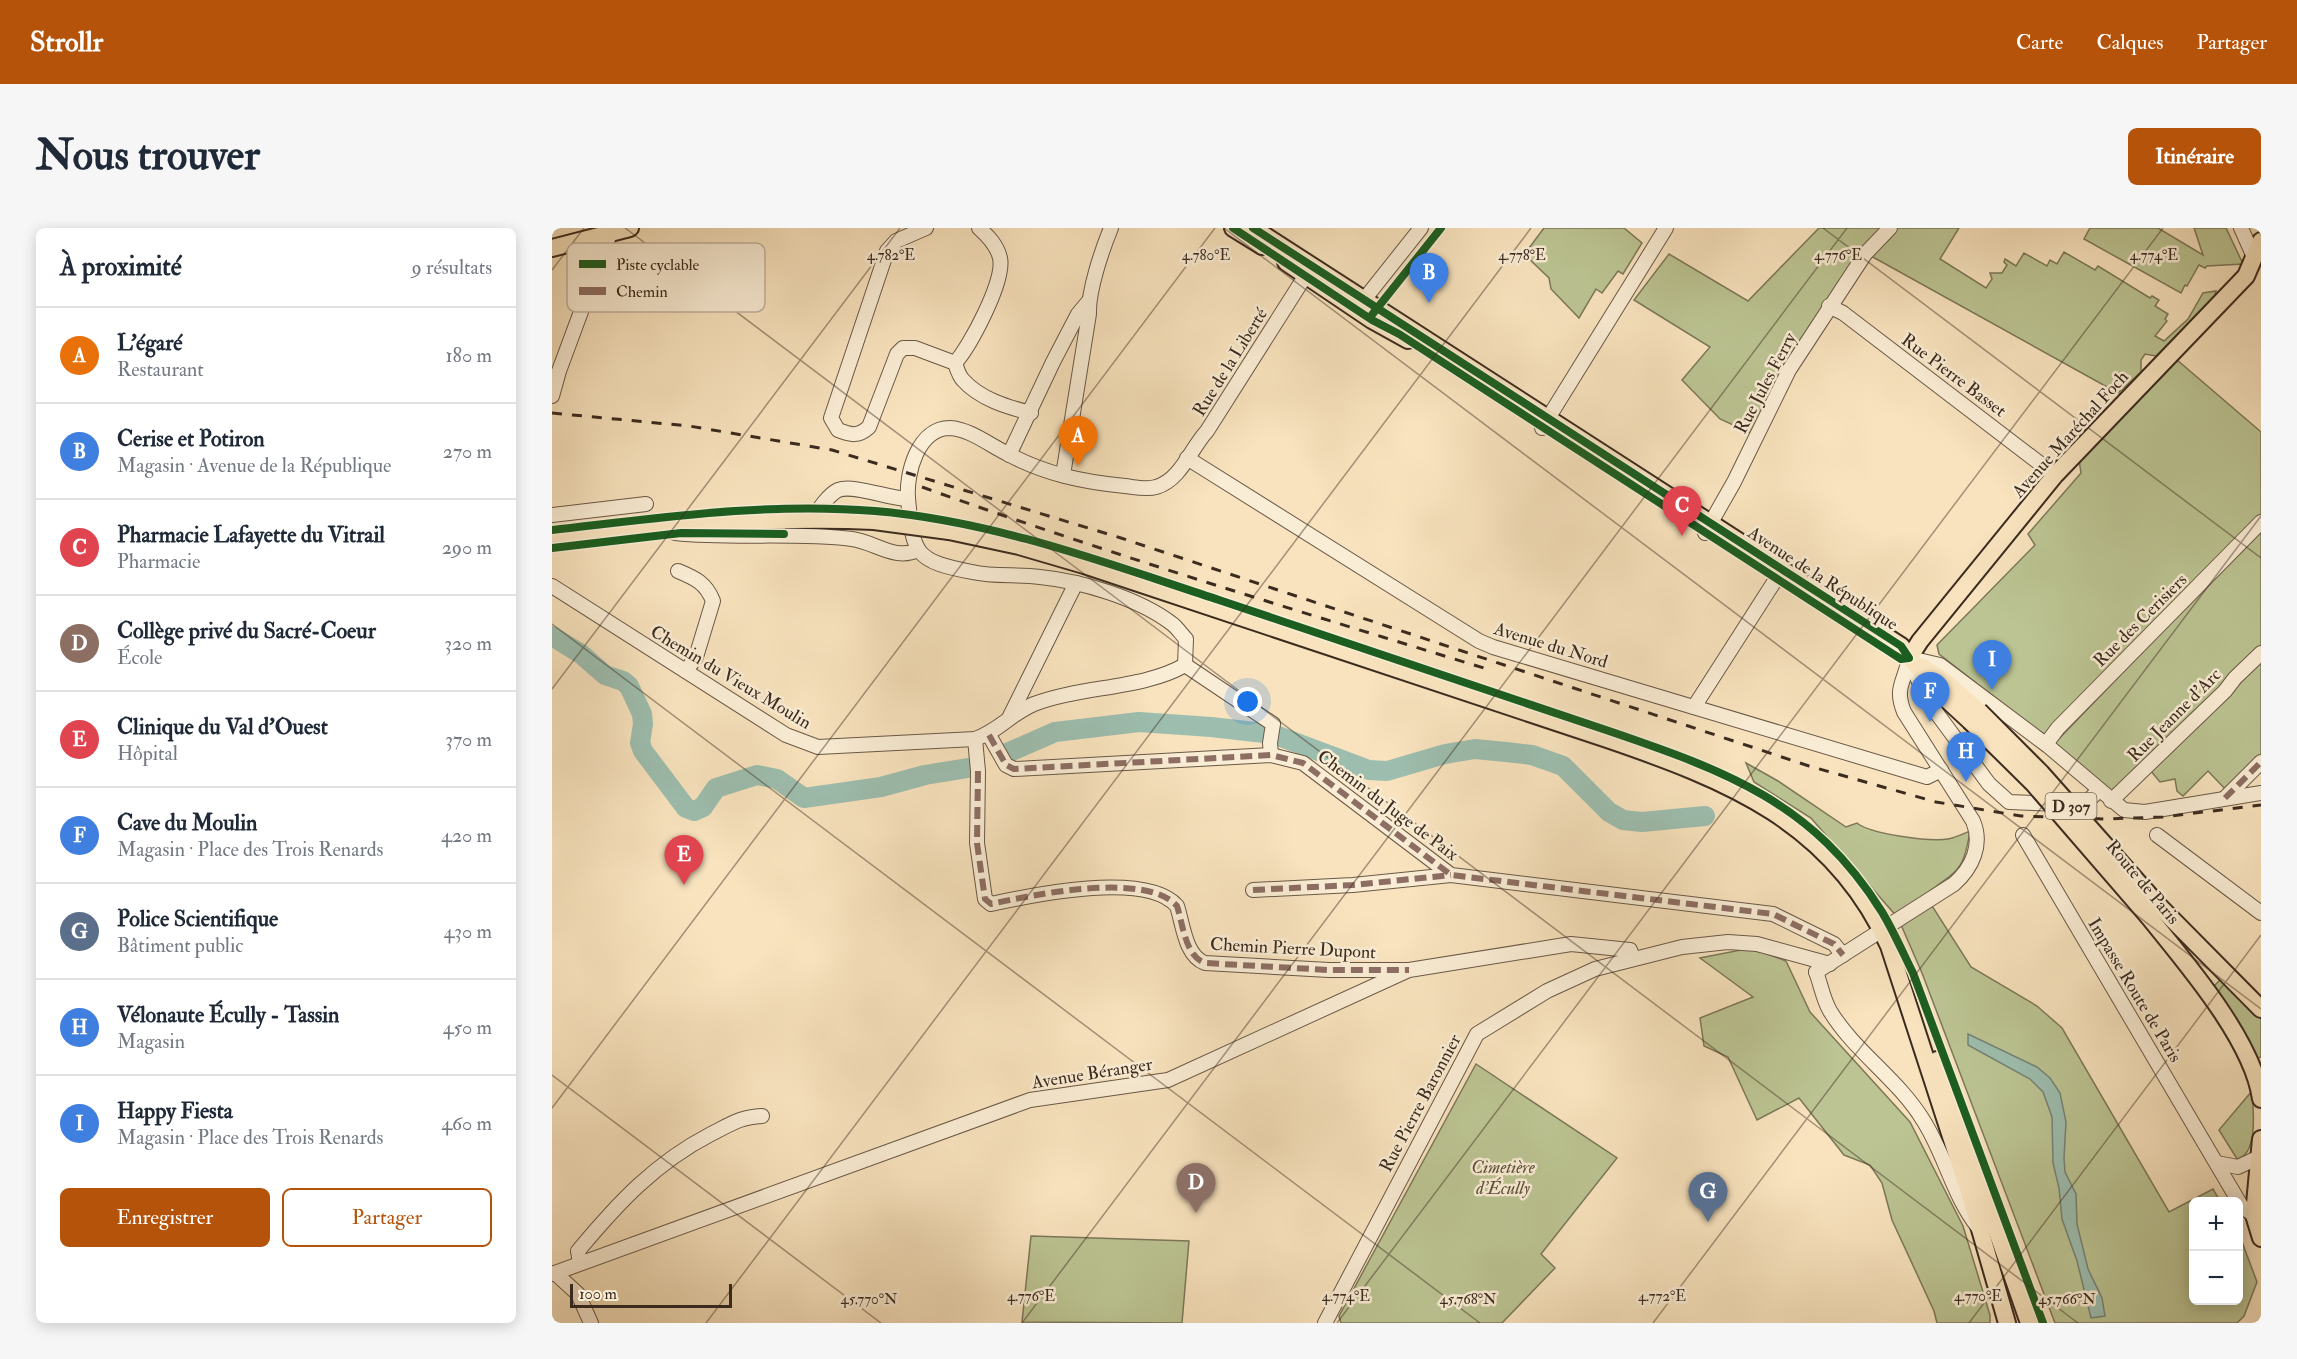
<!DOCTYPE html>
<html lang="fr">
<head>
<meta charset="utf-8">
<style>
	body { margin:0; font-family:"IM FELL Double Pica",serif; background:#f6f6f7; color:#1f2937 }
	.controls { position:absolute; right:18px; bottom:18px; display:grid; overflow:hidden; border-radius:9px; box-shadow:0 3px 15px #0003 }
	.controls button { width:54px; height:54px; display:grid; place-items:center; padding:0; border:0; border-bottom:2px solid #e0e1e3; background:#fff; color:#1f2937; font:30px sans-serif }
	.scale { position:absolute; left:18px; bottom:15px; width:162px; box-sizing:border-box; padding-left:6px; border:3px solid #3b2b1f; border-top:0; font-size:16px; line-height:21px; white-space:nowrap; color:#3b2b1f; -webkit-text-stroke:4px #faedd5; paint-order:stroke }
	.you { position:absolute; left:696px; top:474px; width:21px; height:21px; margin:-15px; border:4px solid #fff; border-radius:50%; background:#1a73e8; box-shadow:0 0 0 9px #1a73e833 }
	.badge { display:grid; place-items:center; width:39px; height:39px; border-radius:50%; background:#b45309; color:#fff; font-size:20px; font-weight:700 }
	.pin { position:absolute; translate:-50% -50px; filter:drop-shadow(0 2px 3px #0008) }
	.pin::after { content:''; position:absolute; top:32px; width:21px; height:18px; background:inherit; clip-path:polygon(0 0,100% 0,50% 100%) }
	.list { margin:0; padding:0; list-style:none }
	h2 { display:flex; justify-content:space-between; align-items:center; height:78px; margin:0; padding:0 24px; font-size:26px }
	h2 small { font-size:20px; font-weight:400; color:#747a83 }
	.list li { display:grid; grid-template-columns:39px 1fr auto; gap:18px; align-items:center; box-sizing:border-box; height:96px; padding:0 24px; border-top:2px solid #e0e1e3 }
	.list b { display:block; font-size:22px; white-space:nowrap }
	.list p { margin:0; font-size:20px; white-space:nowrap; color:#747a83 }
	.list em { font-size:20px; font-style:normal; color:#747a83 }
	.actions { display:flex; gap:12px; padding:18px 24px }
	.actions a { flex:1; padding:14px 0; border:2px solid #b45309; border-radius:9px; text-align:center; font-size:21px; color:#b45309 }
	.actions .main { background:#b45309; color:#fff }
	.map { position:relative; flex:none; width:1709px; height:1095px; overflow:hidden; border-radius:9px }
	header { display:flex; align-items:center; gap:36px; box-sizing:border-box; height:84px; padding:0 30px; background:#b45309; color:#fff }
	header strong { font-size:28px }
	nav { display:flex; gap:33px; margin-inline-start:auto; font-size:21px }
	.intro { display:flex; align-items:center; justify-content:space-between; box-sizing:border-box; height:144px; padding:0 36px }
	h1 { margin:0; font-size:42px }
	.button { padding:15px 27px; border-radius:9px; background:#b45309; color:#fff; font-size:21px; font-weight:700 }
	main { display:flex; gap:36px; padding:0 36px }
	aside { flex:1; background:#fff; border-radius:9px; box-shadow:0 3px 15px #0003 }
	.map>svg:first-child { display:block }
</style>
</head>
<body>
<header>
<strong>Strollr</strong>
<nav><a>Carte</a><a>Calques</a><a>Partager</a></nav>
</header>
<div class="intro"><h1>Nous trouver</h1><a class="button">Itinéraire</a></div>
<main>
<aside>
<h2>À proximité<small>9 résultats</small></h2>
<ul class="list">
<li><span class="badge" style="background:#e8710a">A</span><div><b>L’égaré</b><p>Restaurant</p></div><em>180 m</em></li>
<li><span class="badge" style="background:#3f7fe0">B</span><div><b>Cerise et Potiron</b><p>Magasin · Avenue de la République</p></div><em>270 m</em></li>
<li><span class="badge" style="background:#e0444e">C</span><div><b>Pharmacie Lafayette du Vitrail</b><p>Pharmacie</p></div><em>290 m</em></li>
<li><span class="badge" style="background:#8d6e63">D</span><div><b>Collège privé du Sacré-Coeur</b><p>École</p></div><em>320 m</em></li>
<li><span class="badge" style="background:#e0444e">E</span><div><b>Clinique du Val d'Ouest</b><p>Hôpital</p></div><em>370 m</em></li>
<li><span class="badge" style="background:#3f7fe0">F</span><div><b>Cave du Moulin</b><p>Magasin · Place des Trois Renards</p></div><em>420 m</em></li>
<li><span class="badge" style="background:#5c6f8a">G</span><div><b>Police Scientifique</b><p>Bâtiment public</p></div><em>430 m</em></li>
<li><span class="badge" style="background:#3f7fe0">H</span><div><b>Vélonaute Écully - Tassin</b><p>Magasin</p></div><em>450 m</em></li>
<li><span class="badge" style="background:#3f7fe0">I</span><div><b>Happy Fiesta</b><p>Magasin · Place des Trois Renards</p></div><em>460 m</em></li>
</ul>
<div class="actions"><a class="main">Enregistrer</a><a>Partager</a></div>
</aside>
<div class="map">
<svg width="1709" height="1095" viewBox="0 0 1709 1095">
	<rect width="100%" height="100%" fill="#f8e3be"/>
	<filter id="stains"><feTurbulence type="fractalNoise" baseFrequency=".00333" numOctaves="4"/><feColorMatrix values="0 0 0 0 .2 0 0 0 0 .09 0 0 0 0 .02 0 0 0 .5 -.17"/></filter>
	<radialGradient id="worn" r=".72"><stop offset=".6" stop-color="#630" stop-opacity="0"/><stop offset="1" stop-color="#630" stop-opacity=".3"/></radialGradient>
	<g fill="#bcc493" stroke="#7c7859" stroke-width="1.5">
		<path d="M992,0H1072L1090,15L1071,46L1066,43L1050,65L1044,61L1027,90L999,61L997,50L977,31L979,28L974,24Z"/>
		<path d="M1267,0H1335L1201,206L1168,191L1130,152L1158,119L1082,72L1117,26L1196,73Z"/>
		<path d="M1346,0H1407L1388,31L1434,60L1440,51L1438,45H1450L1455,37L1452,34L1453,31L1464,38L1472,25L1495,38L1498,32L1505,36L1512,24L1543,42L1546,38L1598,70L1600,68L1607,72L1603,78L1616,86L1613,91L1615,93L1603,108L1612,113L1636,91L1651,65L1664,63L1662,71L1604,128L1593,126L1589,132V144L1566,165L1319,28Z"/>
		<path d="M1538,0H1606L1651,27L1642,0H1674L1691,36L1655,38L1653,40L1647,37L1635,58L1633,57L1629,65L1532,11Z"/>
		<path d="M1624,131L1709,204V286L1492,508L1387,426L1385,417L1483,317L1476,306L1529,245L1527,232L1586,173Z"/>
		<path d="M1709,301V422L1562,569L1501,517Z"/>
		<path d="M1709,435V527L1674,562L1656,543L1631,568L1625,563L1623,551L1608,554L1598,542Z"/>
		<path d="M1194,535L1226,553L1294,599L1305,595C1318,606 1378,614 1396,611C1403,610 1411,606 1418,603C1411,647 1404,642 1373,667L1419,739L1485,778L1510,800L1617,984L1661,961L1668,973L1642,974V1072H1686L1687,1006L1705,1054L1692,1088L1685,1095H1503L1370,745L1346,690L1259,590L1202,554Z"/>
		<path d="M1199,720L1234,733L1258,784L1358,894L1411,998L1438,1087V1095H1385L1382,1083L1340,992L1330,955L1318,937L1292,927L1247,870L1205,892L1176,829L1152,818L1148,790L1201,769L1148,730Z"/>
		<path d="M1668,752L1709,789V829L1705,830L1659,761Z"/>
		<path d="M924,836L1065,930L989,1026L1003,1040L950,1095H789L787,1088Z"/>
		<path d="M1700,863C1701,880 1707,926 1685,931L1667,902Z"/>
		<path d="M479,1008L637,1013L630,1095L470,1094Z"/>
	</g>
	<path fill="#9dbeaf" stroke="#768375" stroke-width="1.5" d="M1416,806L1485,839L1498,850L1508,865L1514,894L1512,930L1513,944L1524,966L1525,996L1536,1041L1550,1070L1553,1088L1539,1090L1525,1033L1510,991L1507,960L1501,935L1500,889L1491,864L1478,851L1416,817Z"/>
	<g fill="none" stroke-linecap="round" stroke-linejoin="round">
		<g stroke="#9dbeaf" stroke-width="20">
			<path d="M0,408L29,426L53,447L71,453L77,458L90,486L91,496L88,515L91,523L134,580L142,583L151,579L164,560L205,547L225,551L252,570L329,559L373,547L422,539"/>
			<path d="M453,526L503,504L587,494L659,499L721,506L817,542L835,543L893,526L923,521L954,524L980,527L1011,538L1057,584L1071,592L1090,594L1153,588"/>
		</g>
		<g stroke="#6a5947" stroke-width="16">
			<g id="minor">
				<path d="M374,0L344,13L335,23L279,190L286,202C299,207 306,209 317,199L345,126L351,120H363L403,135C405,141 407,148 411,152C428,171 455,179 479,185"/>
				<path d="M1689,0L1702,29"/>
				<path d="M807,78L869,0"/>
				<path d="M1277,78L1291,85L1503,247"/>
				<path d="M403,135C418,118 453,53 448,30C445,17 436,8 427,0"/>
				<path d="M0,168L7,143L60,0"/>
				<path d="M990,200L1114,0"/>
				<path d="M457,227L501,134L526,86L536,74"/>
				<path d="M635,230L927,413L941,419L1375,549L1389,542"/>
				<path d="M511,247L537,86C536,63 550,22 559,0"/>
				<path d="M0,287L94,276"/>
				<path d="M261,290C267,281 276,267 286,262C302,256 338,271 356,271"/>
				<path d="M123,305C181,311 241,304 300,311C323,314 343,333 366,322"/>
				<path d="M1153,305L1182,254L1237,142L1313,26L1338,0"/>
				<path d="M126,343C143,350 154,355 161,373L144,429L134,443"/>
				<path d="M0,358L234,507L266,519L423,511C445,504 460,485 482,476C529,458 592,461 633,437L634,411C629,406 625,399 619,395C586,370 528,353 488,349C465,346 442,349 420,344C363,333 361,327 356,270C354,245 366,200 398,200C418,201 439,218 456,226C493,246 531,254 573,258C582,259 595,262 604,259C629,252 639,220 655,203L759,39"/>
				<path d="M1362,431L1388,437L1496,518L1572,582L1593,584L1709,565"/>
				<path d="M633,437L721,496L718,515L719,527"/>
				<path d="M1360,438L1375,472L1437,556L1457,574L1532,577L1547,562"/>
				<path d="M1142,479L1224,351"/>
				<path d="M458,488L524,355"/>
				<path d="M437,507L454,537L462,541L719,527L751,535L899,647L1221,686L1282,716L1291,727"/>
				<path d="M423,511L426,543L425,615L433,671L439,676C480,667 594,643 625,678C631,696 633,728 653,735L777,742H855"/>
				<path d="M1494,516L1506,500L1709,294"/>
				<path d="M1673,570L1709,534"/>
				<path d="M1559,573L1673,463L1683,450L1709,425"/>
				<path d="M1471,607L1690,979L1702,987"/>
				<path d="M1605,607L1709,685"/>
				<path d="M701,662L801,657L899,647"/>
				<path d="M1264,744L1402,656C1420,640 1431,617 1421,593L1352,484C1342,459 1353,454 1357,430"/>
				<path d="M1264,744C1269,757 1271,771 1278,783C1303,824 1346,851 1371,892C1393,926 1401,968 1426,999"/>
				<path d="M1665,935L1686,939L1707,929L1708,936"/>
				<path d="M28,1035L26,1023C66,975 103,935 159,906C179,896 188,889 210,888"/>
				<path d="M3,1045L26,1066L39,1095"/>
				<path d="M0,1046L478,872L616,852L857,742L1019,716L1078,722L1081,730"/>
				<path d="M773,1095L925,806L995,763L1043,741L1130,719L1176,714L1205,716L1278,736"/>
			</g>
		</g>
		<g stroke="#3b2b1f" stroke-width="20">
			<g id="major">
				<path d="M681,0L710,18"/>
				<path d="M701,0L1349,418L1380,458L1418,493"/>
				<path d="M0,20L78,0"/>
				<path d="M734,34L820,92L856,112"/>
				<path d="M397,303L467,318L532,337L1055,511C1175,552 1281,594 1337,718L1419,970L1455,1095"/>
				<path d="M0,311C110,299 211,288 322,293"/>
				<path d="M1357,430L1368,413L1503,247L1694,48L1709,13"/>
				<path d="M1371,439L1395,455L1427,483"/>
				<path d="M1607,678L1709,781"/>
				<path d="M1596,688C1633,734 1701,812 1709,871"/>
				<path d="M1385,832L1477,1095"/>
				<path d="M1709,911L1702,987L1709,1010"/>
			</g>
		</g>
		<use href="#minor" stroke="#faedd5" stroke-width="14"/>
		<use href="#major" stroke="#f8e3be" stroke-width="16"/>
		<g stroke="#3b2b1f" stroke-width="3" stroke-dasharray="10 10" stroke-linecap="butt">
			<path d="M0,185L137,198L280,222L569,310L1257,538L1384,574L1469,588L1552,591L1611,589L1709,577"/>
			<path d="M370,259C557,326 746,383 935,441"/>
		</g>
		<g stroke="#3b2b1f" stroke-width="20" stroke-linecap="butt">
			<g id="major-bridge">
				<path d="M322,293L397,303"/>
				<path d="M1427,483L1489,545L1607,678"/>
				<path d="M1418,493L1481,555L1596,688"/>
			</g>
		</g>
		<use href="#major-bridge" stroke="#f8e3be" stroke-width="16"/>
		<g stroke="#8d6e63" stroke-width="6" stroke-dasharray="12 6" stroke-linecap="butt">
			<path d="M437,507L454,537L462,541L719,527L751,535L899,647L1221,686L1282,716L1291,727"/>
			<path d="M426,543L425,615L433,671L439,676C480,667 594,643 625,678C631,696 633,728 653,735L777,742H857"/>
			<path d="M1673,570L1709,534"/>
			<path d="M701,662L801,657L899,647"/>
		</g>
		<g stroke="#faedd5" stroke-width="11">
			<g id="cycleway">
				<path d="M681,0L820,92L847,106L1341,426L1349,431L1357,430L1349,418L701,0"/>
				<path d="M819,88L889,0"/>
				<path d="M0,302C107,290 215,274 323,283C442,293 554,335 667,372C797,416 927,459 1057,503C1174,543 1261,574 1330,684C1342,704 1351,725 1361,745L1491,1095"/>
				<path d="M0,320L129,305L232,306"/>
			</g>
		</g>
		<use href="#cycleway" stroke="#1b5e20" stroke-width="8"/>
	</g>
	<path fill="none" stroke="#3b2b1f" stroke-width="1.5" stroke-opacity="0.45" d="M73,0L1526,1095M672,0L1709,781M1271,0L1709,330M0,42L32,0M0,396L928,1095M0,461L348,0M0,847L329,1095M0,880L663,0M154,1095L979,0M470,1095L1295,0M785,1095L1611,0M1101,1095L1709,288M1417,1095L1709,707"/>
	<g text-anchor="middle" stroke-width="5" stroke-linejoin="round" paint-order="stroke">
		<rect fill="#faedd5" stroke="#746556" stroke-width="1.5" x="1493.5" y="565" width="51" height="26" rx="4.5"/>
		<g font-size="16" font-weight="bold" fill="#3b2b1f">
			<text x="1519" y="584">D 307</text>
		</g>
		<g font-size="18" fill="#3b2b1f" stroke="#faedd5">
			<text transform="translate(678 134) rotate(-58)" y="6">Rue de la Liberté</text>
			<text transform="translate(1402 147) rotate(37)" y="6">Rue Pierre Basset</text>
			<text transform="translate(1213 155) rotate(-62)" y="6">Rue Jules Ferry</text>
			<text transform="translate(1518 206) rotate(-48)" y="6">Avenue Maréchal Foch</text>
			<text transform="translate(1271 350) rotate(33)" y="6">Avenue de la République</text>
			<text transform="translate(1588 392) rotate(-45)" y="6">Rue des Cerisiers</text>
			<text transform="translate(999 417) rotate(17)" y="6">Avenue du Nord</text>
			<text transform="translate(179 449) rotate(31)" y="6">Chemin du Vieux Moulin</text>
			<text transform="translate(1622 487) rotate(-45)" y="6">Rue Jeanne d'Arc</text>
			<text transform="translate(836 577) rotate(37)" y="6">Chemin du Juge de Paix</text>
			<text transform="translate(1591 654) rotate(50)" y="6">Route de Paris</text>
			<text transform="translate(741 720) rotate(3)" y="6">Chemin Pierre Dupont</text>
			<text transform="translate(1583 762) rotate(59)" y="6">Impasse Route de Paris</text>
			<text transform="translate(540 845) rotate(-9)" y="6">Avenue Béranger</text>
			<text transform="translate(868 875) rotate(-62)" y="6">Rue Pierre Baronnier</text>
		</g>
		<g font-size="18" font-style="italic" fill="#5b513c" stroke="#faedd5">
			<text x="951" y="945">Cimetière<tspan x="951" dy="21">d'Écully</tspan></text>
		</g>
	</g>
	<rect x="15" y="15" width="198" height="69" rx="9" fill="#faedd5" stroke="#c1b39e" stroke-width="1.5"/>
	<rect x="27" y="32" width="27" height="8" fill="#1b5e20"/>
	<rect x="27" y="59" width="27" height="8" fill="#8d6e63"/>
	<g font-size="16" fill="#3b2b1f">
		<text x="64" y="42">Piste cyclable</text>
		<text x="64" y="69">Chemin</text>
	</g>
	<g font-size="15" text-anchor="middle" fill="#3b2b1f" stroke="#faedd5" stroke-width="5" stroke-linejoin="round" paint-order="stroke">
		<text x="339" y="32">4.782°E</text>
		<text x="654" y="32">4.780°E</text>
		<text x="970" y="32">4.778°E</text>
		<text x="1286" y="32">4.776°E</text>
		<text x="1602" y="32">4.774°E</text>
		<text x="479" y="1073">4.776°E</text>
		<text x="794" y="1073">4.774°E</text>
		<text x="1110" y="1073">4.772°E</text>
		<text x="1426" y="1073">4.770°E</text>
		<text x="317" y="1076">45.770°N</text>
		<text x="916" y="1076">45.768°N</text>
		<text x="1515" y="1076">45.766°N</text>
	</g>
	<rect width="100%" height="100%" filter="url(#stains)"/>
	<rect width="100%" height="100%" fill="url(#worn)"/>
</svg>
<div class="controls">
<button>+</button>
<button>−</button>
</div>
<div class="scale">100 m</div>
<div class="you"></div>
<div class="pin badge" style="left:526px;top:238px;background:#e8710a">A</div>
<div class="pin badge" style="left:877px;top:75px;background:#3f7fe0">B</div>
<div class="pin badge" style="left:1130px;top:308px;background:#e0444e">C</div>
<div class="pin badge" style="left:644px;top:985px;background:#8d6e63">D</div>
<div class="pin badge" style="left:132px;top:657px;background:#e0444e">E</div>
<div class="pin badge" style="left:1378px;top:494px;background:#3f7fe0">F</div>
<div class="pin badge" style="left:1156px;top:994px;background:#5c6f8a">G</div>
<div class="pin badge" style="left:1414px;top:554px;background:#3f7fe0">H</div>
<div class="pin badge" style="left:1440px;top:462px;background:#3f7fe0">I</div>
</div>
</main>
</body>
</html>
